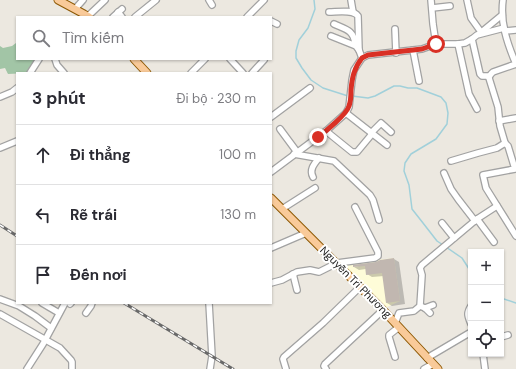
<!DOCTYPE html>
<html lang="vi">
<head>
<meta charset="utf-8">
<style>
	body { margin:0; font-family:"DM Sans",sans-serif; background:#f7f7f7; color:#2b2b33 }
	.controls { position:absolute; right:12px; bottom:12px; display:grid; overflow:hidden; border-radius:0px; box-shadow:0 1px 3px #0004 }
	.controls button { width:36px; height:36px; display:grid; place-items:center; padding:0; border:0; border-bottom:1px solid #e1e1e2; background:#fff; color:#2b2b33; font:20px sans-serif }
	.stop { position:absolute; width:12px; height:12px; margin:-9px; border:3px solid #d93025; border-radius:50%; background:#fff }
	.stop.end { background:#d93025; border-color:#fff; box-shadow:0 1px 4px #0008 }
	.list { margin:0; padding:0; list-style:none }
	h2 { display:flex; justify-content:space-between; align-items:center; height:52px; margin:0; padding:0 16px; font-size:17px }
	h2 small { font-size:13px; font-weight:400; color:#7c7c81 }
	.list li { display:grid; grid-template-columns:26px 1fr auto; gap:12px; align-items:center; box-sizing:border-box; height:60px; padding:0 16px; border-top:1px solid #e1e1e2 }
	.list b { display:block; font-size:15px; white-space:nowrap }
	.list em { font-size:13px; font-style:normal; color:#7c7c81 }
	.icon { flex:none; width:22px; height:22px; fill:none; stroke:currentColor; stroke-width:2; stroke-linecap:round; stroke-linejoin:round }
	.map { position:relative; flex:none; width:516px; height:369px; overflow:hidden }
	.search { position:absolute; background:#fff; box-shadow:0 1px 3px #0004; left:16px; top:16px; width:256px; height:44px; display:flex; align-items:center; gap:10px; box-sizing:border-box; padding:0 14px; border-radius:0px; color:#7c7c81; font-size:15px }
	.panel { position:absolute; background:#fff; box-shadow:0 1px 3px #0004; left:16px; top:72px; width:256px; height:232px; border-radius:0px }
	.map>svg:first-child { display:block }
</style>
</head>
<body>
<div class="map">
<svg width="516" height="369" viewBox="0 0 516 369">
	<rect width="100%" height="100%" fill="#ece8e0"/>
	<path fill="#fefcd8" d="M394,258L400,301L385,308L342,264Z"/>
	<path fill="#a2c5a6" d="M16,43L17,44V59H37L28,73L8,74L5,68L0,69V46L3,48L12,46Z"/>
	<path fill="#0003" d="M394,259L399,262L405,304L392,306L387,303L384,276L372,277L367,274L366,269L359,270L354,267Z"/>
	<g fill="none" stroke-linecap="round" stroke-linejoin="round">
		<g stroke="#a1d0da" stroke-width="1.5">
			<path d="M314,0L315,9L308,28L299,40L296,51V58L302,68L311,80L323,88L348,96"/>
			<path d="M352,96L368,98L375,96L394,86H400L408,88H417L441,97L446,103L448,113L447,124L436,139L411,154L405,163L404,171L409,185L412,209L423,223L437,241L443,245"/>
			<path d="M446,247L462,258L471,272"/>
			<path d="M501,298L516,303"/>
		</g>
	</g>
	<path fill="#c1b7b0" d="M394,258L400,301L386,303L382,273L366,275L365,266L353,267V265L376,262L380,260Z"/>
	<g fill="none" stroke-linecap="round" stroke-linejoin="round">
		<g stroke="#a2a2a2" stroke-width="8">
			<g id="minor">
				<path d="M209,0L212,5"/>
				<path d="M351,0L353,12"/>
				<path d="M431,0L433,24L436,44"/>
				<path d="M467,0L471,18L481,32"/>
				<path d="M503,0C500,22 507,43 516,64"/>
				<path d="M432,8L450,6"/>
				<path d="M75,9L83,0"/>
				<path d="M118,12L122,17"/>
				<path d="M329,12C337,12 353,9 358,16L359,50"/>
				<path d="M87,17L105,0"/>
				<path d="M113,17L122,9"/>
				<path d="M135,17L156,0"/>
				<path d="M247,17L264,0"/>
				<path d="M271,21L277,24"/>
				<path d="M334,24C345,29 354,30 355,44"/>
				<path d="M395,29L396,53"/>
				<path d="M505,31L516,30"/>
				<path d="M479,34L502,15"/>
				<path d="M331,36L356,46L359,50L362,58"/>
				<path d="M458,44L469,94L477,109"/>
				<path d="M413,50L419,81"/>
				<path d="M55,59L57,65L64,73"/>
				<path d="M230,59L243,73"/>
				<path d="M30,73L39,59"/>
				<path d="M191,73L205,59"/>
				<path d="M252,73L264,60"/>
				<path d="M489,77L491,74L493,72L516,64"/>
				<path d="M0,97L12,92L17,88"/>
				<path d="M346,113L387,145"/>
				<path d="M271,117L310,88"/>
				<path d="M499,121L516,118"/>
				<path d="M280,129L297,152"/>
				<path d="M326,131L352,152H357L372,134"/>
				<path d="M371,133L381,123L391,132"/>
				<path d="M505,143L508,146L515,169L483,175L486,188L516,236"/>
				<path d="M0,148L17,141"/>
				<path d="M294,154L334,161L370,195L373,200L379,220"/>
				<path d="M451,161L478,153L497,148L505,143L500,126L498,107L489,78L488,76H482L480,74L472,39"/>
				<path d="M271,172L326,131L346,113L349,107L352,80L354,70L362,58L368,55L422,49L436,44H458L465,43L472,39L477,35L504,28"/>
				<path d="M444,173L451,189L458,199L475,221"/>
				<path d="M313,177C309,170 314,164 319,158"/>
				<path d="M282,209L315,188"/>
				<path d="M477,219L494,242"/>
				<path d="M442,223L454,238"/>
				<path d="M271,248L306,233"/>
				<path d="M293,274L297,290"/>
				<path d="M271,283L282,280L297,272L310,270L319,272L337,263L375,258L378,256V252L355,207"/>
				<path d="M0,299L19,306L35,316L51,328"/>
				<path d="M42,303L59,313"/>
				<path d="M209,303L212,356L210,369"/>
				<path d="M70,304L71,303"/>
				<path d="M420,306L425,308L430,313"/>
				<path d="M471,306C466,314 468,316 471,324"/>
				<path d="M425,308L433,305"/>
				<path d="M86,313L91,306L92,303"/>
				<path d="M0,314L60,348L71,360L72,362V369"/>
				<path d="M395,323L399,313L414,311L420,306L422,275L420,268L422,265L477,219L497,206"/>
				<path d="M501,337L508,335"/>
				<path d="M483,354L485,369"/>
				<path d="M395,357L389,337V335L399,327"/>
				<path d="M427,358L471,332"/>
				<path d="M27,369L43,344L65,303"/>
				<path d="M286,369L283,359L284,357L323,323L360,287"/>
				<path d="M326,369L324,366L325,364L383,310"/>
				<path d="M424,369L433,364"/>
			</g>
		</g>
		<g stroke="#8e5904" stroke-width="9">
			<g id="major">
				<path d="M58,0L84,14L89,17"/>
				<path d="M134,59L147,73"/>
				<path d="M271,198L383,310L438,369"/>
			</g>
		</g>
		<use href="#minor" stroke="#fff" stroke-width="5.5"/>
		<use href="#major" stroke="#f9ca99" stroke-width="7"/>
		<g stroke="#696969" stroke-width="3">
			<g id="rail">
				<path d="M0,225L17,236"/>
				<path d="M124,303L233,369"/>
			</g>
		</g>
		<use href="#rail" stroke="#fff" stroke-width="1.5" stroke-dasharray="4.5" stroke-linecap="butt"/>
	</g>
	<g fill="none" stroke-linecap="round" stroke-linejoin="round">
		<path stroke="#d93025" stroke-width="5" d="M318,137C325,132 347,114 349,106C351,101 351,96 351,90C352,78 354,68 362,58L368,55L422,49L436,44"/>
	</g>
	<g text-anchor="middle" stroke-width="4" stroke-linejoin="round" paint-order="stroke">
		<g font-size="11" fill="#1b1b1b" stroke="#fff">
			<text transform="translate(356 282) rotate(45)" y="4">Nguyễn Tri Phương</text>
		</g>
	</g>
</svg>
<div class="controls">
<button>+</button>
<button>−</button>
<button><svg class="icon" aria-label="locate" viewBox="0 0 24 24"><circle cx="12" cy="12" r="6"/><path d="M12 2v4M12 18v4M2 12h4M18 12h4"/></svg></button>
</div>
<div class="stop" style="left:436px;top:44px"></div>
<div class="stop end" style="left:318px;top:137px"></div>
<div class="search"><svg class="icon" aria-label="search" viewBox="0 0 24 24"><circle cx="10" cy="10" r="6"/><path d="M15 15l6 6"/></svg>Tìm kiếm</div>
<section class="panel">
<h2>3 phút<small>Đi bộ · 230 m</small></h2>
<ul class="list">
<li><svg class="icon" aria-label="ahead" viewBox="0 0 24 24"><path d="M12 20V5M6 11l6-6 6 6"/></svg><div><b>Đi thẳng</b></div><em>100 m</em></li>
<li><svg class="icon" aria-label="left" viewBox="0 0 24 24"><path d="M17 20v-9H6M10 6l-5 5 5 5"/></svg><div><b>Rẽ trái</b></div><em>130 m</em></li>
<li><svg class="icon" aria-label="arrive" viewBox="0 0 24 24"><path d="M6 21V4h12l-3 4 3 4H6"/></svg><div><b>Đến nơi</b></div></li>
</ul>
</section>
</div>
</body>
</html>
